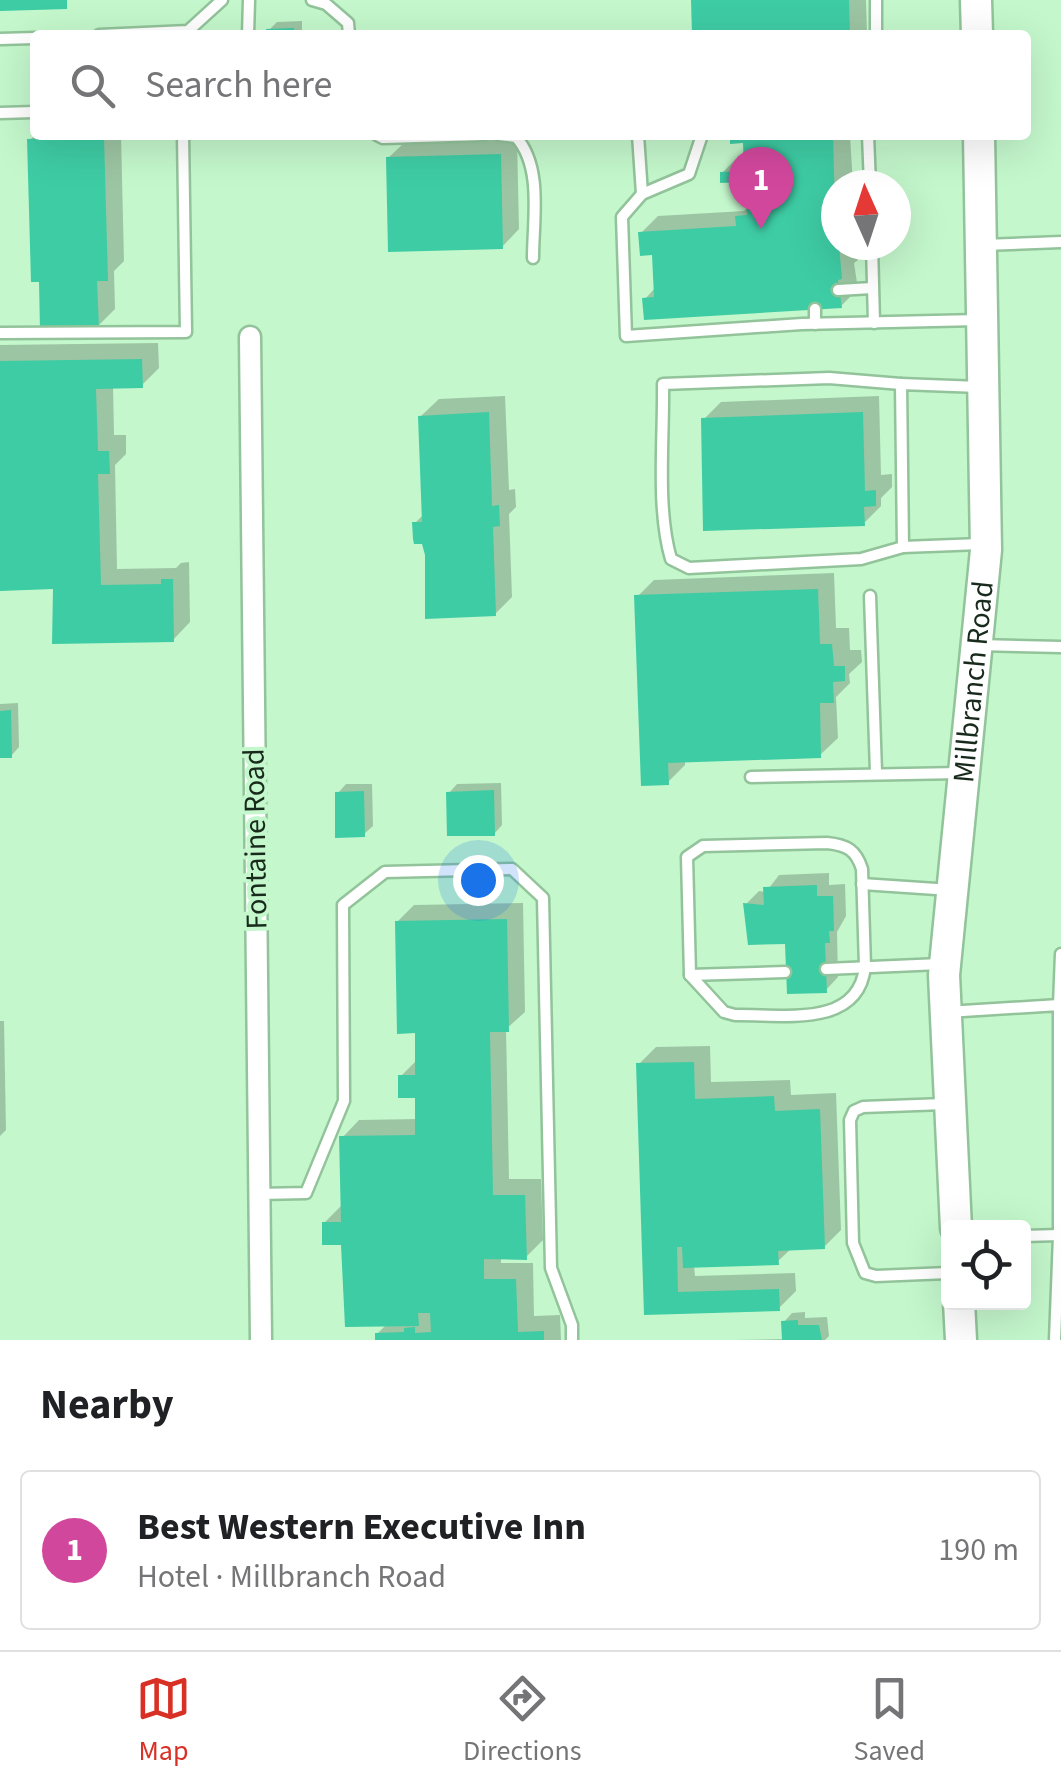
<!DOCTYPE html>
<html lang="en">
<head>
<meta charset="utf-8">
<style>
	body { margin:0; font-family:"Source Sans 3",sans-serif; background:#f2f2f2; color:#202124 }
	.controls { position:absolute; right:30px; bottom:30px; display:grid; overflow:hidden; border-radius:10px; box-shadow:0 10px 40px #0002 }
	.controls button { width:90px; height:90px; display:grid; place-items:center; padding:0; border:0; border-bottom:2px solid #e0e0e0; background:#fff; color:#202124; font:50px sans-serif }
	.compass { position:absolute; left:821px; top:170px; width:90px; height:90px; border-radius:50%; background:#fff; box-shadow:0 10px 40px #0002; rotate:357deg }
	.you { position:absolute; left:478px; top:880px; width:35px; height:35px; margin:-25px; border:8px solid #fff; border-radius:50%; background:#1a73e8; box-shadow:0 0 0 15px #1a73e833 }
	.badge { display:grid; place-items:center; width:65px; height:65px; border-radius:50%; background:#d93025; color:#fff; font-size:32px; font-weight:700 }
	.pin { position:absolute; translate:-50% -82px; filter:drop-shadow(0 2px 5px #0008) }
	.pin::after { content:''; position:absolute; top:52px; width:35px; height:30px; background:inherit; clip-path:polygon(0 0,100% 0,50% 100%) }
	.list { margin:0; padding:0; list-style:none }
	h2 { display:flex; justify-content:space-between; align-items:center; height:130px; margin:0; padding:0 40px; font-size:42px }
	h2 small { font-size:32px; font-weight:400; color:#757577 }
	.list li { display:grid; grid-template-columns:65px 1fr auto; gap:30px; align-items:center; box-sizing:border-box; height:160px; margin:0 20px 20px; padding:0 20px; border:2px solid #e0e0e0; border-radius:10px }
	.list b { display:block; font-size:38px; white-space:nowrap }
	.list p { margin:0; font-size:32px; white-space:nowrap; color:#757577 }
	.list em { font-size:32px; font-style:normal; color:#757577 }
	.icon { flex:none; width:55px; height:55px; fill:none; stroke:currentColor; stroke-width:2; stroke-linecap:round; stroke-linejoin:round }
	.map { position:relative; flex:none; width:1061px; height:1340px; overflow:hidden }
	.search { position:absolute; background:#fff; box-shadow:0 10px 40px #0002; left:30px; right:30px; top:30px; height:110px; display:flex; align-items:center; gap:25px; box-sizing:border-box; padding:0 35px; border-radius:10px; color:#757577; font-size:38px }
	.sheet { height:310px; background:#fff }
	nav { display:flex; justify-content:space-around; align-items:center; box-sizing:border-box; height:140px; border-top:2px solid #e0e0e0; background:#fff; font-size:28px; color:#757577 }
	nav a { display:grid; justify-items:center; gap:5px }
	nav .on { color:#d93025 }
	.map>svg:first-child { display:block }
</style>
</head>
<body>
<div class="map">
<svg width="1061" height="1340" viewBox="0 0 1061 1340">
	<rect width="100%" height="100%" fill="#c4f7cc"/>
	<g fill="#0003">
		<path d="M693,0H866L867,35H694Z"/>
		<path d="M302,21V35H269V30L277,22Z"/>
		<path d="M35,135H121L124,261L114,271L115,309L98,326L42,279L30,140Z"/>
		<path d="M732,135H850L853,185H836V245H857L858,260L854,263L858,289L841,306L645,299L656,287L654,253L641,233L658,216L744,211L749,206L747,179L722,173L739,156H746L745,141Z"/>
		<path d="M517,138L519,229L502,247L388,158L406,141Z"/>
		<path d="M158,343L159,368L142,385L113,386L114,435H126V454L115,465L117,569L176,568L181,563L189,562L190,622L173,640L55,586L0,587V345Z"/>
		<path d="M505,396L509,490L515,489L516,507L509,514L512,597L495,614L425,542L415,523L425,513L421,416L439,399Z"/>
		<path d="M879,396L881,475L892,474V487L881,498V506L864,523L704,419L721,402Z"/>
		<path d="M834,573L836,628H849L850,650H861L862,662L849,674L850,683L836,697L838,738L820,755L685,760V765L668,782L637,597L654,580Z"/>
		<path d="M18,703L19,747L11,756H0V704Z"/>
		<path d="M501,783L502,825L494,834L449,793L457,784Z"/>
		<path d="M346,784H372L373,826L364,834L338,793Z"/>
		<path d="M829,873V885L845,884L846,916L837,932L838,977L826,990L787,941L746,904L759,891L766,892L779,875Z"/>
		<path d="M523,903L525,1012L506,1029L509,1179H541L543,1240L526,1257H501V1263H533L534,1316L560,1315L561,1340H377V1334L388,1323L343,1242L324,1223L343,1204L342,1138L359,1120L418,1119L417,1096L401,1076L418,1059L417,1031L397,922L414,905Z"/>
		<path d="M0,1021H4L6,1130L0,1136Z"/>
		<path d="M710,1046L711,1082L790,1080L791,1095L836,1093L841,1230L824,1247L792,1248L777,1262L694,1265L695,1276L795,1273L796,1291L779,1308L647,1312L639,1064L656,1047Z"/>
		<path d="M805,1312V1318L827,1317L829,1336L825,1340H734L785,1339L784,1322L792,1313Z"/>
	</g>
	<g fill="#3ecca4">
		<path d="M0,0H67V9L0,11Z"/>
		<path d="M691,0H849L850,35H692Z"/>
		<path d="M294,28L295,35H266V29Z"/>
		<path d="M730,135H833L836,245H839L842,279L838,280L842,308L644,320L642,298L654,297L652,255L640,256L638,232L736,226L735,216L747,215L745,182L720,183V172L744,171L743,143L730,144Z"/>
		<path d="M104,137L108,281H97L99,329L40,330L39,282H31L27,139Z"/>
		<path d="M501,154L503,249L388,252L386,157Z"/>
		<path d="M142,359L143,388L96,389L98,451H109L110,474H98L101,585L161,584V579H173L174,642L52,644L53,589L0,591V361Z"/>
		<path d="M489,412L492,506L499,505L500,526L493,527L496,616L425,619V555L422,544H414L413,539L412,522H422L418,416Z"/>
		<path d="M863,412L865,491L876,490V506L864,507L865,526L703,531L701,418Z"/>
		<path d="M818,589L820,644H832L834,666H845V681L833,682L834,703H820L821,758L668,763L669,785L641,786L634,595Z"/>
		<path d="M11,710L12,758H0V711Z"/>
		<path d="M494,790L495,836H447L446,792Z"/>
		<path d="M364,791L365,837L335,838V792Z"/>
		<path d="M817,885V896H833L834,931H829L830,943H825L827,993L787,994L785,944L748,945L743,903L764,905L763,887Z"/>
		<path d="M507,919L509,1032H490L493,1195H525L527,1260L484,1259V1279H516L518,1332L544,1331V1340H375V1333L404,1332V1328L415,1327V1333L431,1332L430,1313H418L419,1326L345,1327L341,1245H322V1222H341L339,1136L415,1135V1098H398V1075H415V1033L397,1034L395,921Z"/>
		<path d="M694,1062L695,1099L774,1096L775,1111L820,1109L825,1249L778,1251L779,1265L683,1268L682,1247H677L678,1292L779,1289L780,1311L644,1315L636,1063Z"/>
		<path d="M798,1320V1325H819L822,1340H782L781,1321Z"/>
	</g>
	<g fill="none" stroke-linecap="round" stroke-linejoin="round">
		<g stroke="#92c39a" stroke-width="15">
			<g id="lane">
				<path d="M312,0L326,4L348,23L349,35"/>
				<path d="M876,0V35"/>
				<path d="M99,35L188,31L222,0"/>
				<path d="M248,35L249,0"/>
				<path d="M0,39L35,38"/>
				<path d="M0,113L35,112"/>
				<path d="M377,135L383,138L483,135"/>
				<path d="M499,135L516,137C543,167 533,220 533,258"/>
				<path d="M638,135L642,194"/>
				<path d="M702,135L689,174L642,194L622,217L626,336L802,324L978,320"/>
				<path d="M868,135L870,185"/>
				<path d="M872,245L874,323"/>
				<path d="M983,245L1061,242"/>
				<path d="M838,290L872,288"/>
				<path d="M815,309V324"/>
				<path d="M0,333L186,332L183,135"/>
				<path d="M901,384L829,378L663,384C664,438 656,508 671,559L689,568L861,559L903,547"/>
				<path d="M979,387L901,384L903,547L980,544"/>
				<path d="M870,596L876,772"/>
				<path d="M978,645L1061,647"/>
				<path d="M751,777L959,773"/>
				<path d="M827,843C847,845 856,850 862,869L865,967C858,1029 782,1014 735,1015L724,1012L690,975L687,857L703,846Z"/>
				<path d="M862,884L951,890"/>
				<path d="M826,969L940,964"/>
				<path d="M690,975L785,972"/>
				<path d="M1059,1005L1061,954"/>
				<path d="M947,1012L1059,1005V1235L1055,1340"/>
				<path d="M944,1104L863,1107L854,1111L850,1120L853,1243L865,1273L876,1276L948,1273"/>
				<path d="M259,1194L306,1193L344,1101L343,905L385,872L512,869L543,898L551,1268L572,1325V1340"/>
				<path d="M1024,1236L1059,1235"/>
			</g>
		</g>
		<g stroke="#92c39a" stroke-width="25">
			<path id="street" d="M250,337L261,1340"/>
		</g>
		<g stroke="#92c39a" stroke-width="35">
			<g id="secondary">
				<path d="M976,0L977,35"/>
				<path id="s1" d="M956,1228L944,975L986,550L979,135"/>
				<path d="M959,1302L961,1340"/>
			</g>
		</g>
		<use href="#lane" stroke="#fff" stroke-width="10"/>
		<use href="#street" stroke="#fff" stroke-width="20"/>
		<use href="#secondary" stroke="#fff" stroke-width="30"/>
	</g>
	<g text-anchor="middle" stroke-width="8" stroke-linejoin="round" paint-order="stroke">
		<g font-size="30" fill="#172a1b" stroke="#c4f7cc">
			<text dy="10" stroke="none"><textPath href="#s1" startOffset="548">Millbranch Road</textPath></text>
			<text transform="translate(255 839) rotate(-91)" y="10">Fontaine Road</text>
		</g>
	</g>
</svg>
<div class="controls">
<button><svg class="icon" aria-label="locate" viewBox="0 0 24 24"><circle cx="12" cy="12" r="6"/><path d="M12 2v4M12 18v4M2 12h4M18 12h4"/></svg></button>
</div>
<svg class="compass" viewBox="-18 -18 36 36"><path d="M0-13l5 13h-10z" fill="#e53935"/><path d="M0 13l5-13h-10z" fill="#757577"/></svg>
<div class="you"></div>
<div class="pin badge" style="left:761px;top:229px;background:#d1479c">1</div>
<div class="search"><svg class="icon" aria-label="search" viewBox="0 0 24 24"><circle cx="10" cy="10" r="6"/><path d="M15 15l6 6"/></svg>Search here</div>
</div>
<section class="sheet">
<h2>Nearby<small></small></h2>
<ul class="list">
<li><span class="badge" style="background:#d1479c">1</span><div><b>Best Western Executive Inn</b><p>Hotel · Millbranch Road</p></div><em>190 m</em></li>
</ul>
</section>
<nav>
<a class="on"><svg class="icon" aria-label="map" viewBox="0 0 24 24"><path d="M3 6l6-2 6 2 6-2v14l-6 2-6-2-6 2zM9 4v14M15 6v14"/></svg>Map</a>
<a><svg class="icon" aria-label="directions" viewBox="0 0 24 24"><path d="M12 3l9 9-9 9-9-9zM9 14v-3h6M13 9l2 2-2 2"/></svg>Directions</a>
<a><svg class="icon" aria-label="saved" viewBox="0 0 24 24"><path d="M7 4h10v16l-5-4-5 4z"/></svg>Saved</a>
</nav>
</body>
</html>
